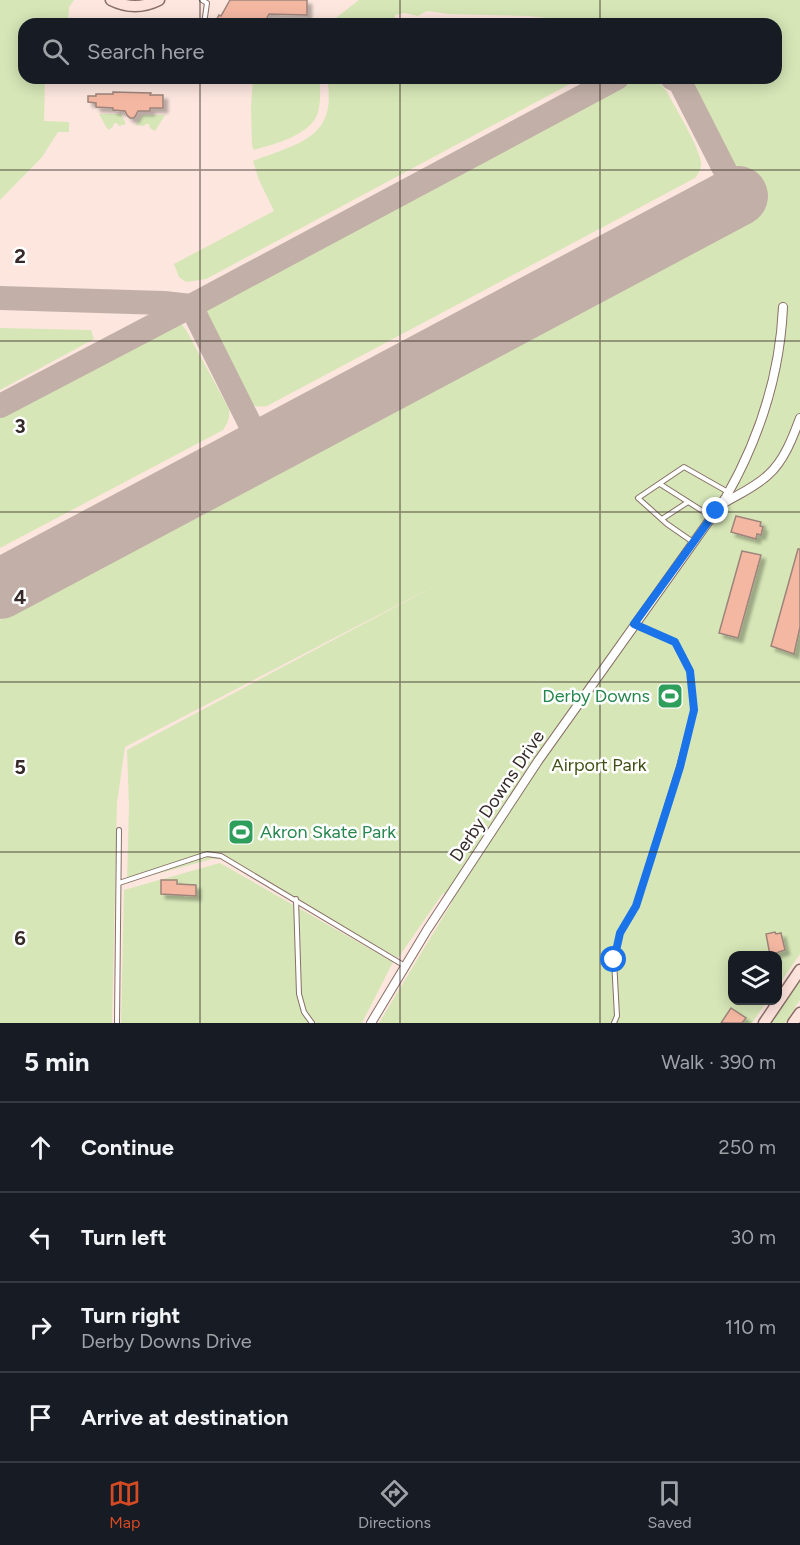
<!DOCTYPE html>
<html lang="en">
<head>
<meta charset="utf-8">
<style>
	body { margin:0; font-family:Figtree,sans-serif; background:#242831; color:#f1f3f6 }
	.controls { position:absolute; right:18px; bottom:18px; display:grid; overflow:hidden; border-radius:12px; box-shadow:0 3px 15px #0003 }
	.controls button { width:54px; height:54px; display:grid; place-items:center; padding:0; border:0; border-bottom:2px solid #363941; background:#171b24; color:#f1f3f6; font:30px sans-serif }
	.stop { position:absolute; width:18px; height:18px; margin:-14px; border:4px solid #1a73e8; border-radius:50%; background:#fff }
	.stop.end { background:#1a73e8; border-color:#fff; box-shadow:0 2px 6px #0008 }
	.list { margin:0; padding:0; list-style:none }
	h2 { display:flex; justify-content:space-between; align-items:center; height:78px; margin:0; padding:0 24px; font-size:26px }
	h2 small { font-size:20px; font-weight:400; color:#9ea1a6 }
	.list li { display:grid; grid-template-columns:39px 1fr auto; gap:18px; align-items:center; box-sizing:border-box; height:90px; padding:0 24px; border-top:2px solid #363941 }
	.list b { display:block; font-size:22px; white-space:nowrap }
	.list p { margin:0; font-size:20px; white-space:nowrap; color:#9ea1a6 }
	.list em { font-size:20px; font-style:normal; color:#9ea1a6 }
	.icon { flex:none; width:33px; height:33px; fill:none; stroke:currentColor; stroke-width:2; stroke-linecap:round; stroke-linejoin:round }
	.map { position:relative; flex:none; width:800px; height:1023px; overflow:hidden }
	.search { position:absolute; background:#171b24; box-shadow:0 3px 15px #0003; left:18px; right:18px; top:18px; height:66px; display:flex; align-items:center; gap:15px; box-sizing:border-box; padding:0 21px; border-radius:18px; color:#9ea1a6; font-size:22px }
	.sheet { height:438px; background:#171b24 }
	nav { display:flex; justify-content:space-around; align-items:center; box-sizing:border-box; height:84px; border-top:2px solid #363941; background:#171b24; font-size:16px; color:#9ea1a6 }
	nav a { display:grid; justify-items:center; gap:3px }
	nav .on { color:#d34a23 }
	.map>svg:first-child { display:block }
</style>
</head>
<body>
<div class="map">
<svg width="800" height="1023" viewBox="0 0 800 1023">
	<defs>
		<filter id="shadow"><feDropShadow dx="4.5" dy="4.5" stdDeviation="1.5" flood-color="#0004"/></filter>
	</defs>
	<rect width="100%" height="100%" fill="#fce6de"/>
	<g fill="#d6e6b6">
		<path d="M0,0H74L69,7L68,24H24V78H45L44,121L69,122V132H58L42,157L0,200Z"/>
		<path d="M359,0H800V954L778,986V956H732V1000L767,1001L752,1023H379L452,902L443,893L398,958L222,859H212L127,882L129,806L127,750L444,581L125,747L117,803L112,1023H0V620L763,214L686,78H776V24H570L557,19L528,16L449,14L427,11L418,16L405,13L395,15V21L405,22L510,24H332V21Z"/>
		<path d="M253,78H320C320,88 321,102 318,112C312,135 274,144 254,150L252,145L251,108Z"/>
		<path d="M327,78H581L206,279L186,282L179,277L174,264L274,211L259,180L253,161C298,143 338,139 327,78Z"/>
		<path d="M629,78C648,77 656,76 667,92C674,106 703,152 701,166C701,170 698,174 695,178L267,406C257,408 250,405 244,398L206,324L204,314L208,304L215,299Z"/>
		<path d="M99,114H121L126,124L119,126L117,123H115L113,125V127L108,130Z"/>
		<path d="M142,115H165L155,131L150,128L149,124H146L144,126L136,125Z"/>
		<path d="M168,323L182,325L186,330L229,409C230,418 228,422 223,430L0,548V410Z"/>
		<path d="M0,328L91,330L94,339L0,390Z"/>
		<path d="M220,863L393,962L362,1023H121L124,890Z"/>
		<path d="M800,976V1000L785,1023H768Z"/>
	</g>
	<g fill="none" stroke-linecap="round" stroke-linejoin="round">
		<g stroke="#c2b0a8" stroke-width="24">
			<path d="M672,78L680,82L738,196"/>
			<path d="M0,298L164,303L191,306L263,450"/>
			<path d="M0,406L191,306L617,78"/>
		</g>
		<path stroke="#c2b0a8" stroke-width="60" d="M0,589L738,196"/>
	</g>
	<g fill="#f4b8a2" stroke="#9d847b" stroke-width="1.5" filter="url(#shadow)">
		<path d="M230,0H307V15L269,14L264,24H214L219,15L221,16Z"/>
		<path d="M113,92L151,93L150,95H163V108H150V111H138L136,115L134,118H130L127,115L125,111L113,110V108L96,107V103L88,102V96H96V94H113Z"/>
		<path d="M736,516L761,522L760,526L763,527L761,535L757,534L756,539L731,532Z"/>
		<path d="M798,549H800V627L794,654L771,646Z"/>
		<path d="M742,551L761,555L738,638L719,633Z"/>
		<path d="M161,880H177V884L196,885V896L161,894Z"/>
		<path d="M775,932L776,934L781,933L785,950L770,955L766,934Z"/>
		<path d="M731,1008L746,1018L742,1023H721Z"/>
	</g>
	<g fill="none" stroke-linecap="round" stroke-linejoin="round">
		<g stroke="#876f66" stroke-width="6">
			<g id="service">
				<path d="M202,0L207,3L204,24"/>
				<path d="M660,484L712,517"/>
				<path d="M662,519L688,502"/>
				<path d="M693,542L667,524L638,498L684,467L728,492"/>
				<path d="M119,883L207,854L221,856L405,966"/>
				<path d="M296,899L299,994L304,1012L312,1023"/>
				<path d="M117,1023L119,830"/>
				<path d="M614,1023L617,1016L614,960L620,933L636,906L679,767L694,710L690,671L675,642L634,625"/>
			</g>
		</g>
		<g stroke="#876f66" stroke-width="10">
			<g id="minor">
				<path d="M724,503C739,494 755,487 768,475C784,461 793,437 800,418"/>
				<path d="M371,1023L427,930L538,761L726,497C759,439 780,374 783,307"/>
			</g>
		</g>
		<g stroke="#876f66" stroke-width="13">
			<g id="secondary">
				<path d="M111,0C127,8 143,8 159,0"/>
				<path d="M764,1023L800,970"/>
				<path d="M793,1023L800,1013"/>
			</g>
		</g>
		<use href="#service" stroke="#fff" stroke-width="4"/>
		<use href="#minor" stroke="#fff" stroke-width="8"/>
		<use href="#secondary" stroke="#fee3dc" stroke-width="10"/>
	</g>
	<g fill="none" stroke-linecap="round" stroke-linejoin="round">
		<path stroke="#1a73e8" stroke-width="8" d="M614,960L620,933L636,906L680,767L694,710L690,671L675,642L634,624L716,511"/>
	</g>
	<path fill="none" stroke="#352a27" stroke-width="1.5" stroke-opacity="0.55" d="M200,0V24M400,0V24M600,0V24M200,78V1023M400,78V1023M600,78V1023M0,170H800M0,341H800M0,512H800M0,682H800M0,852H800"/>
	<defs>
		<g id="stadium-square" transform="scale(1.35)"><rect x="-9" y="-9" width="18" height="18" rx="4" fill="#2e9e5b" stroke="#fff"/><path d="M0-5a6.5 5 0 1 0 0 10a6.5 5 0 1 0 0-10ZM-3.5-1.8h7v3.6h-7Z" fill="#fff"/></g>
	</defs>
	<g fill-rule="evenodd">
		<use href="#stadium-square" x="670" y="696"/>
		<use href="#stadium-square" x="241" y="832"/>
	</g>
	<g text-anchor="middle" stroke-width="5" stroke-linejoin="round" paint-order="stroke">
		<g font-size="18" fill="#27864d" stroke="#fff" text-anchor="end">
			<text x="650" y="702">Derby Downs</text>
			<text x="260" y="838" text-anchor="start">Akron Skate Park</text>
		</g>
		<g font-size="18" fill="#405014" stroke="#fff">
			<text x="599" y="771">Airport Park</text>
		</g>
		<g font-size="18" fill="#352a27" stroke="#fff">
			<text transform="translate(497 796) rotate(-56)" y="6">Derby Downs Drive</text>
		</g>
	</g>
	<g font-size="20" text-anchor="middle" font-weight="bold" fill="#352a27" stroke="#fff" stroke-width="5" stroke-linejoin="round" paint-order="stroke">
		<text x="20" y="263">2</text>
		<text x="20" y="433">3</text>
		<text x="20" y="604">4</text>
		<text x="20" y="774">5</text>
		<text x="20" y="945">6</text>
	</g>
</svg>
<div class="controls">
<button><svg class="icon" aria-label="layers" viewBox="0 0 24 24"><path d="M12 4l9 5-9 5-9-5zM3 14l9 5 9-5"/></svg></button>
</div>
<div class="stop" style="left:614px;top:960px"></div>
<div class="stop end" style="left:716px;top:511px"></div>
<div class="search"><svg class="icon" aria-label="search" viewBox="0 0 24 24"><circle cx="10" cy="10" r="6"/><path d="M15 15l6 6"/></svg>Search here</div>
</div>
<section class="sheet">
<h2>5 min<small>Walk · 390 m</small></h2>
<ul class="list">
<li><svg class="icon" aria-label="ahead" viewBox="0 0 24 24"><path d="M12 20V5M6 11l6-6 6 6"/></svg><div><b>Continue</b></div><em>250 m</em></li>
<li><svg class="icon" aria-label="left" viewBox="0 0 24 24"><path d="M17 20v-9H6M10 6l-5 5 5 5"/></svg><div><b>Turn left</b></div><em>30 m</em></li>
<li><svg class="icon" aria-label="right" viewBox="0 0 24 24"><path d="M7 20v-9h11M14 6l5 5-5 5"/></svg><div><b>Turn right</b><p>Derby Downs Drive</p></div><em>110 m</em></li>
<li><svg class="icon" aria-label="arrive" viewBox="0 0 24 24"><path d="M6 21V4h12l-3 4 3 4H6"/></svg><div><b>Arrive at destination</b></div></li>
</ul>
</section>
<nav>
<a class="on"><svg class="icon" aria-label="map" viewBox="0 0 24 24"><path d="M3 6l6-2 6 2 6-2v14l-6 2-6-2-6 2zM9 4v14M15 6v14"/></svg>Map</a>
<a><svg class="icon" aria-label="directions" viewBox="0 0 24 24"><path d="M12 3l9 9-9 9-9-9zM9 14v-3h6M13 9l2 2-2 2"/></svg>Directions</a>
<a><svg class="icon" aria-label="saved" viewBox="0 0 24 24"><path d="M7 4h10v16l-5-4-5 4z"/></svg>Saved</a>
</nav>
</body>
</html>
